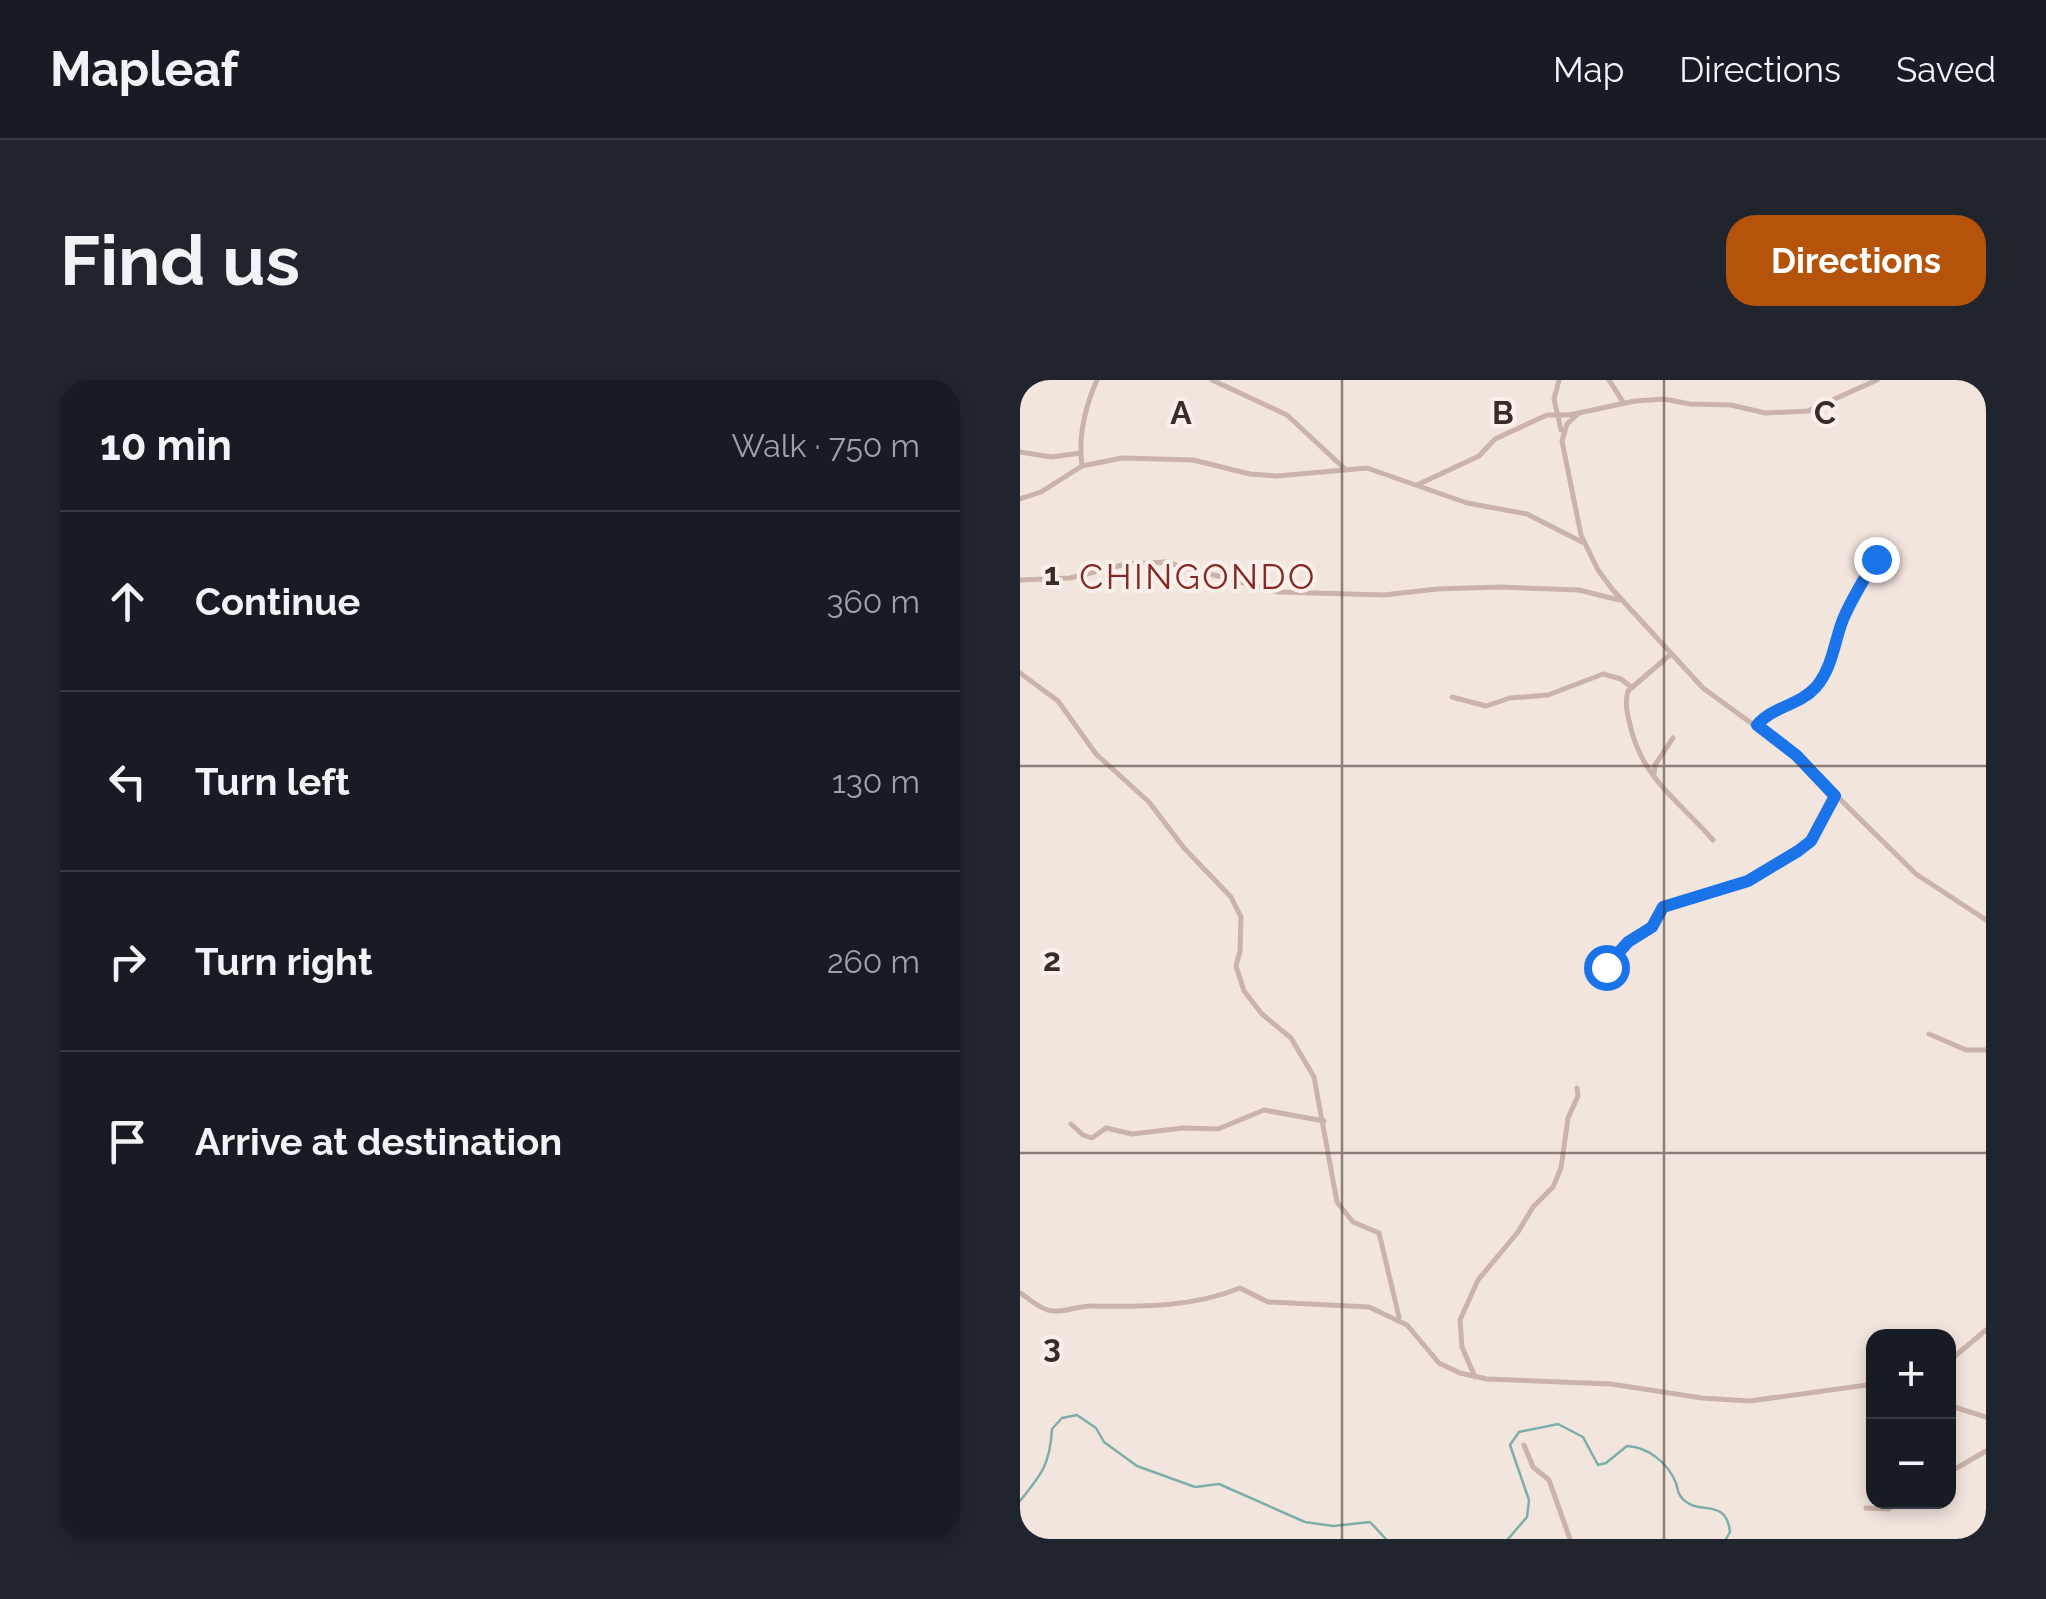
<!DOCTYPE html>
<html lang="en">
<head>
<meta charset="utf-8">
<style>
	body { margin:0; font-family:Raleway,sans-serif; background:#20242c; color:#f1f3f6 }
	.controls { position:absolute; right:30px; bottom:30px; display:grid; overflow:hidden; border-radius:20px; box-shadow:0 5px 15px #0003 }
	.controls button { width:90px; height:90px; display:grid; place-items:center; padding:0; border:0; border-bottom:2px solid #363941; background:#171b24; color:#f1f3f6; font:50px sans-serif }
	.stop { position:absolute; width:30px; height:30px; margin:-22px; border:8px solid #1a73e8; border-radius:50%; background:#fff }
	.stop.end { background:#1a73e8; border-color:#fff; box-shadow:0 2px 10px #0008 }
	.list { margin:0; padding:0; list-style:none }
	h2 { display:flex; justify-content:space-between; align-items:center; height:130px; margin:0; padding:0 40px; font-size:42px }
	h2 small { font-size:32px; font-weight:400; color:#9ea1a6 }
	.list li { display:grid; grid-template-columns:65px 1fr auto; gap:30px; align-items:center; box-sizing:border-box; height:180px; padding:0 40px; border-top:2px solid #363941 }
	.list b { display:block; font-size:38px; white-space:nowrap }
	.list em { font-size:32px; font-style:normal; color:#9ea1a6 }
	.icon { flex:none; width:55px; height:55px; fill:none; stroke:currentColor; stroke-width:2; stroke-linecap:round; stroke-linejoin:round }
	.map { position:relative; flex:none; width:966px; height:1159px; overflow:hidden; border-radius:30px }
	header { display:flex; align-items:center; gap:60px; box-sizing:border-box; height:140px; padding:0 50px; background:#171b24; border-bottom:2px solid #363941 }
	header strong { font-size:48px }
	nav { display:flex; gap:55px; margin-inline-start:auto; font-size:35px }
	.intro { display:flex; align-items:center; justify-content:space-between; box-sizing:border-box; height:240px; padding:0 60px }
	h1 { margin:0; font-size:70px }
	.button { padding:25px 45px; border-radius:30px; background:#b45309; color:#fff; font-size:35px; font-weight:700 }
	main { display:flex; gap:60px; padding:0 60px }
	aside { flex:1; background:#171b24; border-radius:30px; box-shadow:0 5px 15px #0003 }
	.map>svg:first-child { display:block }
</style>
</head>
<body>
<header>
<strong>Mapleaf</strong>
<nav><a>Map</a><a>Directions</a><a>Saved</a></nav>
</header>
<div class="intro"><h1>Find us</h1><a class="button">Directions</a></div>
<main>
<aside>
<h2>10 min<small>Walk · 750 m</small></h2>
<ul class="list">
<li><svg class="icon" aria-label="ahead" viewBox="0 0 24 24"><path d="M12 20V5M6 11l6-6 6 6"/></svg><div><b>Continue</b></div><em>360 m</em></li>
<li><svg class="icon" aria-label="left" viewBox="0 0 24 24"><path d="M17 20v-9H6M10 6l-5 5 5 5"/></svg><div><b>Turn left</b></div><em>130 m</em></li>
<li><svg class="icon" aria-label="right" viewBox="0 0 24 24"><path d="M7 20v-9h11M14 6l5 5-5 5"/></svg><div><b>Turn right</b></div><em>260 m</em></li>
<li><svg class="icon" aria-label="arrive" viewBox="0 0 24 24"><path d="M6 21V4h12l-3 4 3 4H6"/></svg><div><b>Arrive at destination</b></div></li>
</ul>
</aside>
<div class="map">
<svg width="966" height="1159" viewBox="0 0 966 1159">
	<rect width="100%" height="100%" fill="#f2e5de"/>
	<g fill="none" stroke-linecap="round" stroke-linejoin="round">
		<g stroke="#7dafa8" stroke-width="2.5">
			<path d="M0,1121C22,1094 30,1084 32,1049L42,1038L57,1035L76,1048L84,1062L117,1086L175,1107L199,1104L285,1142L313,1146L350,1142L366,1159"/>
			<path d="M488,1159L507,1137L509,1120L490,1065L499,1052L538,1044L563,1057L578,1085L586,1083L607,1066C628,1067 648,1083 656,1103C658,1109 657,1113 662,1118C678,1137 706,1116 710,1152L706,1159"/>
		</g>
		<g stroke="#cab3aa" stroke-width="5">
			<path d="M192,0L267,35L325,89"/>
			<path d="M539,0L534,19L541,50"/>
			<path d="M589,0L603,22"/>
			<path d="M559,33L547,44L542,61L561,155L578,190L592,209L683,308L775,375L896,494L966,540"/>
			<path d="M0,72L31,77L61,73"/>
			<path d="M62,86C58,56 65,27 77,0"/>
			<path d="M397,105L459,76L475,59L527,35H549L615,21L644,19L670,24L711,25L745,33L788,31L857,0"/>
			<path d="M0,119L21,112L62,86L102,78L173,80L230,94L257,96L347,88L447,123L507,134L562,162"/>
			<path d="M0,200L50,198L106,184L145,182L258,212L364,215L417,209L480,207L559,210L599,220"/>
			<path d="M651,274L608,311C604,325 608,335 611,349C624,400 660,422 693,460"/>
			<path d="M0,293L38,321L76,374L129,422L164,468L211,517L221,537L220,571L216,586L224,611L242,634L271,658L294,697L317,822L333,842L359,853L379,937"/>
			<path d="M432,317L466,326L490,318L528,315L583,294L601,299L611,307"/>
			<path d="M737,345C753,326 779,326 796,307C812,288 814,264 822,242C830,221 845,198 856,179L864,177"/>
			<path d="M634,394L635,385L653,358"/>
			<path d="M580,595L608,562L631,547L643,527L728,501L778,471L791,461L815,416"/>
			<path d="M909,654L946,670H966"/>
			<path d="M51,744L63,755L72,758L86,748L112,754L163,748L198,749L244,730L304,741"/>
			<path d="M0,913C10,919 22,931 34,931C47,932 60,925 73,926C122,927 174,927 220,908L248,922L349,927L387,945L419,983L440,993L467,999L591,1004L682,1018L730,1021L854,1004"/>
			<path d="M928,982L966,950"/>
			<path d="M455,997L442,967L440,940L458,900L498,852L513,827L533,807L541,788L548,738L558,716L557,708"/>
			<path d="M928,1025L966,1037"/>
			<path d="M504,1065L513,1087L529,1100L550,1159"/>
			<path d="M928,1093L966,1071"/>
			<path d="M846,1128L869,1129L879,1122"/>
		</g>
	</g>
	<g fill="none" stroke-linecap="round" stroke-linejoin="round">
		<path stroke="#1a73e8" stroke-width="12" d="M586,587L608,562L632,547L643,527L728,501L778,471L791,461L815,416L776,375L737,345C753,326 779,326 796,307C812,288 814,264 822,242C830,221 845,198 856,179"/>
	</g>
	<path fill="none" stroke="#382b29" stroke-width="2.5" stroke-opacity="0.55" d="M322,0V1159M644,0V1159M0,386H966M0,773H966"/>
	<g text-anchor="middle" stroke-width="8" stroke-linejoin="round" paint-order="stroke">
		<g font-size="35" letter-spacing="2.5" fill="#862924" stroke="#faf0eb">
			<text x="178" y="209">CHINGONDO</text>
		</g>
	</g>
	<g font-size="32" text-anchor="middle" font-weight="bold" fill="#382b29" stroke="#faf0eb" stroke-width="8" stroke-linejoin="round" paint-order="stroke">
		<text x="161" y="44">A</text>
		<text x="483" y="44">B</text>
		<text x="805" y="44">C</text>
		<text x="32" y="205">1</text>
		<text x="32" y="591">2</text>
		<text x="32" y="977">3</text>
	</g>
</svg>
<div class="controls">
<button>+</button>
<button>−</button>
</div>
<div class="stop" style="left:586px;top:587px"></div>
<div class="stop end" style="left:856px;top:179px"></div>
</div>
</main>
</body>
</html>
